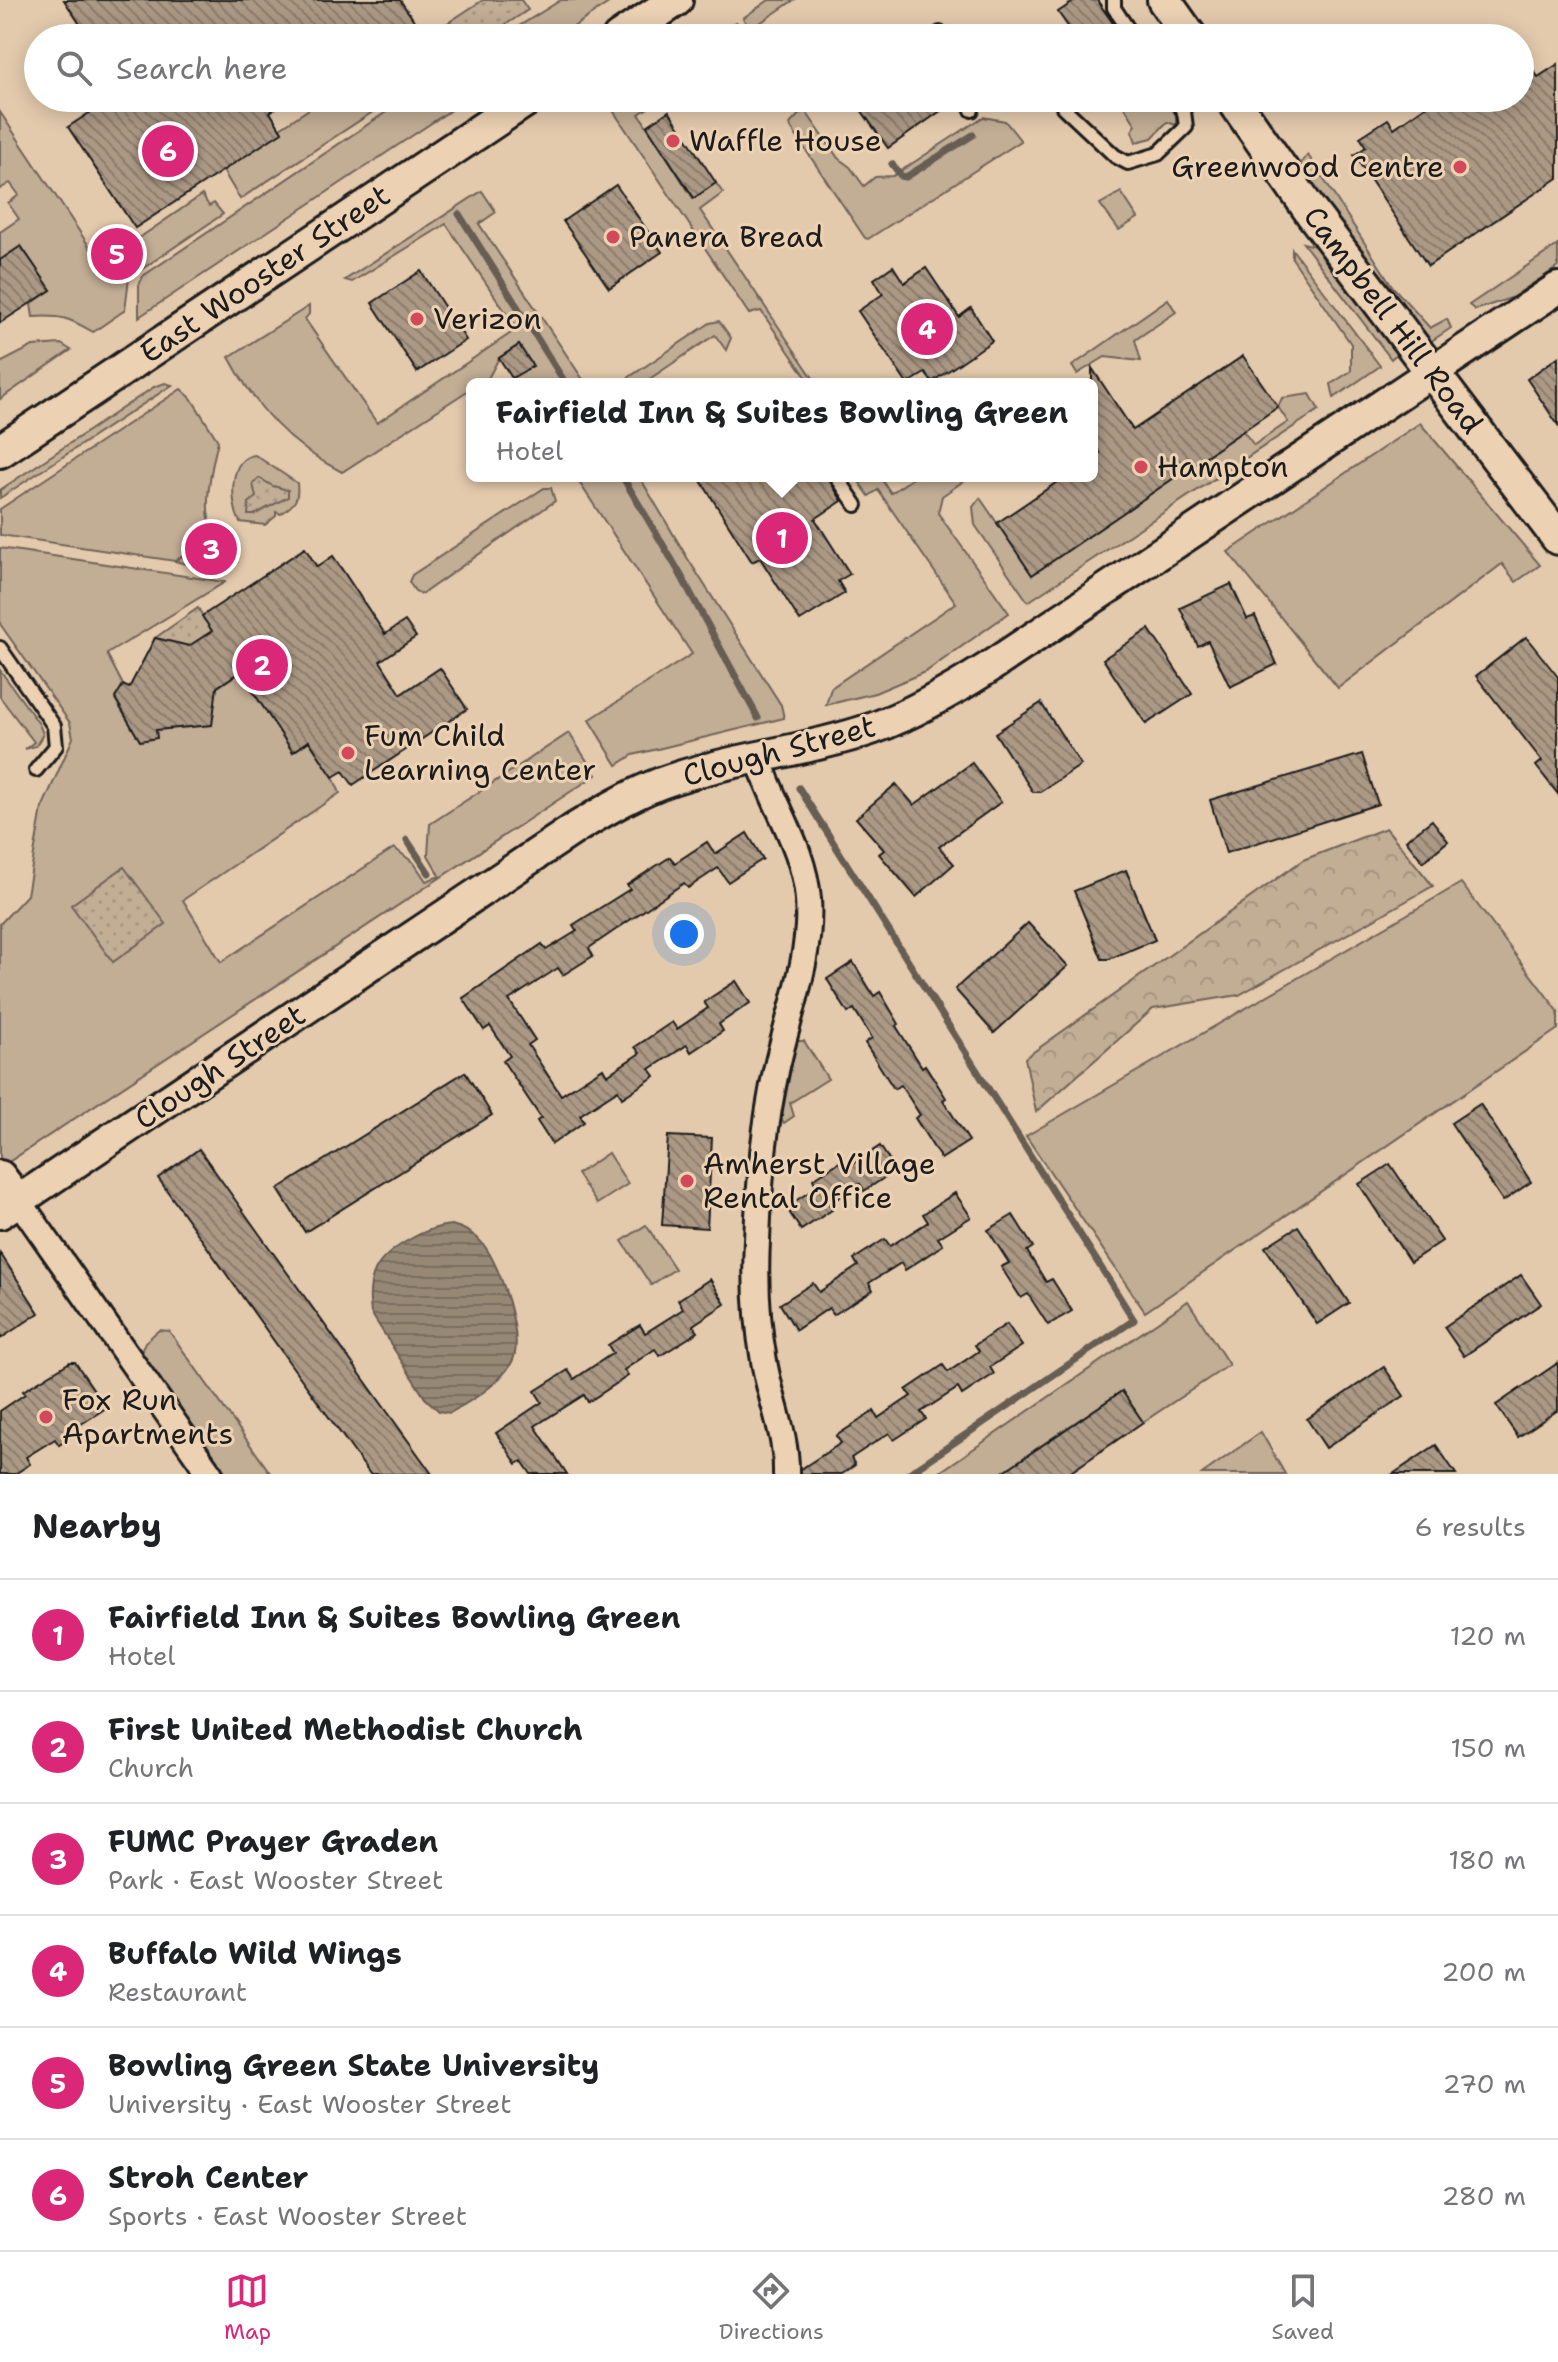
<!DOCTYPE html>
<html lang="en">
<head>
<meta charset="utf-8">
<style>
	body { margin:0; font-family:"Shantell Sans",sans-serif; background:#f6f6f6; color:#202124 }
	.you { position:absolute; left:684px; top:934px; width:28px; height:28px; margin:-20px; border:6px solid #fff; border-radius:50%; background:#1a73e8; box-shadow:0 0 0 12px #1a73e833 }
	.badge { display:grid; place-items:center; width:52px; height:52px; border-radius:50%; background:#db2777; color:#fff; font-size:26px; font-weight:700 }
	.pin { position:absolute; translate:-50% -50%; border:4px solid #fff; box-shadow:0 2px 8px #0006 }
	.popup { position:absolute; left:466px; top:378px; width:632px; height:104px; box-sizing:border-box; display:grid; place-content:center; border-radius:12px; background:#fff; filter:drop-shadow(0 2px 6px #0005); font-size:26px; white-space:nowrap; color:#757577 }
	.popup b { font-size:30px; color:#202124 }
	.popup::after { content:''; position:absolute; left:50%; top:100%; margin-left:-16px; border:16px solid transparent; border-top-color:#fff }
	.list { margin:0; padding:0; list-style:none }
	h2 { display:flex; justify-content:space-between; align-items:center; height:104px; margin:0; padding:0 32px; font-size:34px }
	h2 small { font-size:26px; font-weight:400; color:#757577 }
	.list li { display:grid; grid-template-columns:52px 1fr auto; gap:24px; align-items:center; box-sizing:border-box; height:112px; padding:0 32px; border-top:2px solid #e0e0e0 }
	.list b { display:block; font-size:30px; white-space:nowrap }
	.list p { margin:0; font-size:26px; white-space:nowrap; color:#757577 }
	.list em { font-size:26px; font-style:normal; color:#757577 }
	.icon { flex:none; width:44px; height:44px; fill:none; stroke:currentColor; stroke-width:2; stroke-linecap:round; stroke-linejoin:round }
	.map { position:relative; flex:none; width:1558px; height:1474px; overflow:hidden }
	.search { position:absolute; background:#fff; box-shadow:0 4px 20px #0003; left:24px; right:24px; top:24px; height:88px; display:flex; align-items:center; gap:20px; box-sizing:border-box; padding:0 28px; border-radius:44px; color:#757577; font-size:30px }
	.sheet { height:776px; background:#fff }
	nav { display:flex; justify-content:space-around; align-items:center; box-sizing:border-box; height:112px; border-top:2px solid #e0e0e0; background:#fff; font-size:22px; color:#757577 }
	nav a { display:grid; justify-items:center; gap:4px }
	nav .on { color:#db2777 }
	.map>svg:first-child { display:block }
</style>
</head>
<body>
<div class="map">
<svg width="1558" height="1474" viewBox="0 0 1558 1474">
	<defs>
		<pattern id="forest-crowns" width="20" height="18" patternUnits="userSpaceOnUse" patternTransform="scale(2)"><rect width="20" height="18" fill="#c2ad95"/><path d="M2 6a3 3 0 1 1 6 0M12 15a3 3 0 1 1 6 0" fill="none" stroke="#a69480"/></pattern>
		<pattern id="garden-dots" width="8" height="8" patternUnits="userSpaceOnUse" patternTransform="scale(2)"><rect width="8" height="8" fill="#c2ad95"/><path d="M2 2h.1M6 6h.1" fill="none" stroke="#a69480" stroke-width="1.8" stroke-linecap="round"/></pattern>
		<pattern id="water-rules" width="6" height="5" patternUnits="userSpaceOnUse" patternTransform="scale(2)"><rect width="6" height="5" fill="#978876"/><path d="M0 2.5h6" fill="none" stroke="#7a6e60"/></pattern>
		<pattern id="building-back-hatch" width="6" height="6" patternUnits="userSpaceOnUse" patternTransform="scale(2)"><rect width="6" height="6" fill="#ac9985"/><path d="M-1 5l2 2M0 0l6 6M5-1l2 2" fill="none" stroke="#8b7c6c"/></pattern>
	</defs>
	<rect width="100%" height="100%" fill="#e4caad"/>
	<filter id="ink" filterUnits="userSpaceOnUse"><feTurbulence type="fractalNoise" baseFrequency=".0125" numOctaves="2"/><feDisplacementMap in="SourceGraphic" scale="16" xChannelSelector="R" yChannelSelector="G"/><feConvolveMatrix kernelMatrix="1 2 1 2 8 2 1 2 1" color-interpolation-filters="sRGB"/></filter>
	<g filter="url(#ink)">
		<g fill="#c2ad95" stroke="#6f6458" stroke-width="2">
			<path d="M561,0H613L557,38H500Z"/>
			<path d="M769,0H794L739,37L711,38L736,22L742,28L746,23L743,18Z"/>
			<path d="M326,98H394L240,199L222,169L282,132L280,128Z"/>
			<path d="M407,98H469L139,317V285L143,276Z"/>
			<path d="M627,98H663L639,114L693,198L716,183L723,193L700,210L817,384H811L761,311L749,314L612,109Z"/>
			<path d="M1119,98H1167L1176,110V125L1167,122L1152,138L1136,142L1132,131L1136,125Z"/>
			<path d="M804,109L838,158L850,167L864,186L875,177L893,176L983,117L1005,121L1021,141L868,239L865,238L791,128L790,124Z"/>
			<path d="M0,112L101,264L202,195L209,206L214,203L223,214L129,278L125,310L93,332C69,318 61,315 33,317L31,304L51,290L21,246L0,263V232L19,219L8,203L19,195L10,183L0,189Z"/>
			<path d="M1308,155L1393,287L1430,328L1447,319L1451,328L1427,344L1399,311L1299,165Z"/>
			<path d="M482,191L496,212L479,224L586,384H515L512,378L532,366L519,345L499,358L485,384H472V388L342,472C290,446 256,408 229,357L309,306V314L305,319L377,423L517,329L446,224L352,282L345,280Z"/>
			<path d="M1121,192L1138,218L1119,230L1100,204Z"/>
			<path d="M1303,243L1326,249L1401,350L1391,359Z"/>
			<path d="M1558,245V267L1511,298L1475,310L1469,305Z"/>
			<path d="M1292,249L1380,366L1334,398L1331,384L1351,371V344L1292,258Z"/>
			<path d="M1168,299L1176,312L1135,340L1141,361L1105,357L1077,374L1072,366Z"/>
			<path d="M719,321L731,338L726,350L715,335L642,384H619L710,323Z"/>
			<path d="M61,344L71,350L0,399V363L33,346Z"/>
			<path d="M165,383L172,385L0,498V490L154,387Z"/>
			<path d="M181,389L191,398L218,441C213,461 205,498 209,518C210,526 213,528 211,537L175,561L0,535V509Z"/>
			<path d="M1310,394L1319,410L1028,602L975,525L973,507L980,498L1032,574L1243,431L1254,445L1288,422L1278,407L1282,398Z"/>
			<path d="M1420,423L1540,565L1516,582L1502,564L1338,688L1228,552Z"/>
			<path d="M255,455L297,483C299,500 295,504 281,514L276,512V516L265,525L240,522C230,503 228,457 255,455Z"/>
			<path d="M575,476H639L688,559L781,705L784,718L633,755L617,765L589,720L692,654Z"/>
			<path d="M855,476H879L891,493L916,476H967L968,478L942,496L938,513L1009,613L927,671L875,693L826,705L831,688L956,603L878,490L869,496Z"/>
			<path d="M544,488H551L555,501L422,594L415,591L409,582L412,575Z"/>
			<path d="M0,548L225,582L107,654L123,685L115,699L140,741L156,738V730L240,672L293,752L309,741L333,777L340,793L183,900L221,962L394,848L414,863L426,881L440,876L428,855L430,824L569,733L596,775L4,1165L0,1159V924L27,895L42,808L73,738L70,723L0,624Z"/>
			<path d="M0,670L39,724L43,734L36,746L25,749L34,742L0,697Z"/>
			<path d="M1461,883L1558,1011V1029L1145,1312L1026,1136Z"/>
			<path d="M799,1041H804L828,1079L790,1103L794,1116L784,1123L781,1120L796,1043Z"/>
			<path d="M608,1153L628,1184L597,1204L577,1174Z"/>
			<path d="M646,1225L675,1269L651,1285L622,1241Z"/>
			<path d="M1188,1301L1229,1365L1143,1422L1122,1391L1000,1474H937Z"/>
			<path d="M159,1330L169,1331L271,1474H227L141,1352L145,1342Z"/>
			<path d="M1261,1432L1285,1474H1202Z"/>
		</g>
		<path fill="url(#forest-crowns)" stroke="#6f6458" stroke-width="2" d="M1386,828L1433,886L1239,995L1153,1009L1036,1112L1025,1058L1303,860Z"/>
		<g fill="url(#garden-dots)" stroke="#6f6458" stroke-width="2">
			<path d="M483,0H521L528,10L485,38H451L443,26Z"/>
			<path d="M259,478L273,486L288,490V497L254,515H248L249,503L256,497L253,484Z"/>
			<path d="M213,529L237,562L222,573L175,561L211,537Z"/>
			<path d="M198,608L212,631L189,646L155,638Z"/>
			<path d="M124,867L166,924L113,962L71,905Z"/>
		</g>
		<path fill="url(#water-rules)" stroke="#665d52" stroke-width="2" d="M452,1225C464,1228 475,1234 483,1244C500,1265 525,1338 512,1362C500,1384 471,1401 450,1413L439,1411L425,1398L371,1313C369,1299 369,1282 376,1269C387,1248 429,1226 452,1225Z"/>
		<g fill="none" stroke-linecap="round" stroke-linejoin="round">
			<g stroke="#665d52" stroke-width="7">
				<path d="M892,164L901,176L906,177L973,135"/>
				<path d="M459,214L566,384"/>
				<path d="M622,476L678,570L758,718"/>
				<path d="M799,788L1134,1320L908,1474"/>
				<path d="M407,840L429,873"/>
			</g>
		</g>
		<g fill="url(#building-back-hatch)" stroke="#1c1c1c" stroke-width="2">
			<path d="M64,0H400L426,38H89Z"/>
			<path d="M1076,0H1097L1123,38H1076L1058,12Z"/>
			<path d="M1558,64V178L1428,266L1354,155L1366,147L1360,137L1388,119L1394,128L1437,98H1520V76L1532,68L1538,77Z"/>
			<path d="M112,98H291L270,112L282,132L135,228L68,127Z"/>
			<path d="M872,98H959L888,148L859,107Z"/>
			<path d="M669,111L716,183L694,198L647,126Z"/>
			<path d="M616,185L662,252L609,288L563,221Z"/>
			<path d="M21,246L51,290L0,323V260Z"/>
			<path d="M893,266L904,283L926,268L959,317L971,308L992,341L932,382L925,373L907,384L858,311L883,294L874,279Z"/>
			<path d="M421,271L466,340L417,372L372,303Z"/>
			<path d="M519,345L533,366L512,378L499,358Z"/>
			<path d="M1243,356L1278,407L1032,575L997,523L1066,476H1092V458L1100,453L1092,442V368L1133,430Z"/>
			<path d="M1558,357V425L1527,379Z"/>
			<path d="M698,476H827L842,501L815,519L850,574L838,581L845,593L800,621L760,558L752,562Z"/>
			<path d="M305,548L317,567L333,556L385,634L405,621L416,637L380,661L401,694L440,668L467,709L353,785L343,771L333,777L309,741L293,752L240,672L217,687L212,725L156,730L157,738L140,741L115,698L123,685L129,688L155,638L189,646L212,631L202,616Z"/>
			<path d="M1231,584L1247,619L1255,616L1277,664L1230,687L1208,641L1198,646L1180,608Z"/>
			<path d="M1149,629L1192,694L1146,724L1103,659Z"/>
			<path d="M1526,637L1558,677V794L1536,766L1542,761L1476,676Z"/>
			<path d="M1041,703L1081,765L1040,792H1033L995,733Z"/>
			<path d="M1362,754L1378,804L1226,853L1210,800Z"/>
			<path d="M972,763L1001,802L939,847L954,864L916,897L879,854L884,850L856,818L896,784L914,805Z"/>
			<path d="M1432,820L1448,841L1423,862L1406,840Z"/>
			<path d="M747,833L763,859L728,882L718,868L688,888L684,883L589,948L593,956L563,975L558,968L509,1000L535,1040L528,1045L561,1095L603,1068L607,1075L640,1053L635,1047L672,1022L677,1029L708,1008L704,1002L736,981L750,1003L719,1024L723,1031L691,1052L687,1045L650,1069L655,1076L622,1098L618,1090L580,1115L584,1122L552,1144L537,1121L541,1118L503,1061L510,1056L490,1026L484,1030L463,998L542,944L546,950L577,931L573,925L630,889L627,885L670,857L675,863L707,842L715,854Z"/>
			<path d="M1126,870L1155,940L1109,959H1102L1074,891Z"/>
			<path d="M1028,923L1068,966L994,1033L955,989Z"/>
			<path d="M853,962L874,996L880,992L899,1024L896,1026L922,1067L925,1065L946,1098L943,1100L969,1141L941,1159L915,1118L920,1115L901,1085L894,1089L865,1043L872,1038L854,1009L848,1013L827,979Z"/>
			<path d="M465,1072L492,1115L305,1232L278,1189Z"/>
			<path d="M1480,1104L1531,1182L1503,1201L1451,1123Z"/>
			<path d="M668,1136L712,1138L707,1228L662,1225Z"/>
			<path d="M880,1146L896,1170L864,1191L860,1184L829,1204L832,1210L801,1230L786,1207L817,1187L813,1179L844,1159L848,1167Z"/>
			<path d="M199,1149L258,1232L432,1474H370L289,1362L158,1178Z"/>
			<path d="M1390,1164L1442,1241L1410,1262L1359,1184Z"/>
			<path d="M955,1193L971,1217L938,1238L943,1245L905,1270L901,1263L869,1283L873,1290L833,1315L829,1308L796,1330L780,1304L813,1283L819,1292L858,1266L854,1259L885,1239L890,1246L928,1222L923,1214Z"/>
			<path d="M1013,1215L1033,1247L1027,1251L1046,1282L1052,1279L1072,1311L1048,1325L1028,1294L1021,1298L1001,1267L1009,1263L988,1230Z"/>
			<path d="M1298,1226L1349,1303L1317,1324L1265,1247Z"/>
			<path d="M0,1253L39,1313L0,1339Z"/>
			<path d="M1521,1275L1541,1304L1464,1356L1444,1327Z"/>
			<path d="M710,1279L725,1304L693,1325L698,1332L660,1356L655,1349L624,1370L628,1376L588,1402L584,1395L535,1426L567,1474H531L522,1461L517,1464L496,1433L542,1402L535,1391L568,1370L574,1379L613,1353L608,1345L640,1325L645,1333L683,1309L678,1300Z"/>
			<path d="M1007,1324L1022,1346L990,1367L994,1374L962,1395L958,1388L921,1412L926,1419L894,1440L889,1433L851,1458L855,1465L842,1474H801V1469L841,1443L836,1436L874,1411L878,1418L911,1396L906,1390L943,1365L948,1372L979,1351L975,1345Z"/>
			<path d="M70,1362H75L106,1408L72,1430L75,1434L59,1445L55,1439L26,1457L30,1464L15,1474H0V1411L25,1394L23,1391Z"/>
			<path d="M1558,1363V1410L1518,1437L1496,1405Z"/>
			<path d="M1384,1367L1404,1396L1326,1448L1307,1419Z"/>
			<path d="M1122,1391L1143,1422L1068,1474H1000Z"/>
			<path d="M1436,1445L1456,1474H1393Z"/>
		</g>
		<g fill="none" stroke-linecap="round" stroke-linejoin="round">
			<g stroke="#1c1c1c" stroke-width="18">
				<g id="service">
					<path d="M1114,0V8L1134,38"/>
					<path d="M940,38V33"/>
					<path d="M968,98L972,110"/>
					<path d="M1063,107L1115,156L1128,163L1158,154L1186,127L1184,112L1174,98"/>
					<path d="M836,476L856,505"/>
					<path d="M0,648L54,726L56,746L36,770"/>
				</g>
			</g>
			<g stroke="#1c1c1c" stroke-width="30">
				<g id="minor">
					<path d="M758,757C773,806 804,847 808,899C812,959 788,1014 776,1071C764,1126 759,1184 757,1240C755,1280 757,1322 764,1361C770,1399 787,1435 786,1474"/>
					<path d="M19,1201L210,1474"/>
				</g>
			</g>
			<g stroke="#1c1c1c" stroke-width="36">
				<g id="tertiary">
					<path d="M0,1176L19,1201"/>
					<path d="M0,1213L574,829C602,812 630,795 661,783C730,758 805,752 874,728C914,713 952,691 988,668L1558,288"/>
				</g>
			</g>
			<g stroke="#1c1c1c" stroke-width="38">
				<g id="secondary">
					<path d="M1164,0L1191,38"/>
					<path d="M619,38L676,0"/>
					<path d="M1232,98L1311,212L1558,538"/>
					<path d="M0,451L529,98"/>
				</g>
			</g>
			<use href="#service" stroke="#ecd1b3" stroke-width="12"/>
			<use href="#minor" stroke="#ecd1b3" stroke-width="24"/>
			<use href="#tertiary" stroke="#ecd1b3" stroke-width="30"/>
			<use href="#secondary" stroke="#ecd1b3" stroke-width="32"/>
		</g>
	</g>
	<g fill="#d1495b" stroke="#ecd1b3" stroke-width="3">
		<circle cx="673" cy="141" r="8"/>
		<circle cx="1460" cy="167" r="8"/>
		<circle cx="613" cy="237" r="8"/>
		<circle cx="417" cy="319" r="8"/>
		<circle cx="1141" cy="467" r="8"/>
		<circle cx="348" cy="753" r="8"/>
		<circle cx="687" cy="1181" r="8"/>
		<circle cx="46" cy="1417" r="8"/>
	</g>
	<g text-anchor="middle" stroke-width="6" stroke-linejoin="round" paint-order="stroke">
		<g font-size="30" fill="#1c1c1c" stroke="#ecd1b3" text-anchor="start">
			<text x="689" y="151">Waffle House</text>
			<text x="1444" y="177" text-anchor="end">Greenwood Centre</text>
			<text x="629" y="247">Panera Bread</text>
			<text x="433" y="329">Verizon</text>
			<text x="1157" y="477">Hampton</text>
			<text x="364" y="746">Fum Child<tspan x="364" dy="34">Learning Center</tspan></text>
			<text x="703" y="1174">Amherst Village<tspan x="703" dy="34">Rental Office</tspan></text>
			<text x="62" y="1410">Fox Run<tspan x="62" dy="34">Apartments</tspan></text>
		</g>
		<g font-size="30" fill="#1c1c1c" stroke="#ecd1b3">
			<text transform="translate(265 274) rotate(-34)" y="10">East Wooster Street</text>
			<text transform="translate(1393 320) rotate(53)" y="10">Campbell Hill Road</text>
			<text transform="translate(779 751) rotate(-15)" y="10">Clough Street</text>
			<text transform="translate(220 1067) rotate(-34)" y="10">Clough Street</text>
		</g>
	</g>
</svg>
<div class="you"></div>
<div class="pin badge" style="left:782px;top:538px">1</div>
<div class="popup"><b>Fairfield Inn &amp; Suites Bowling Green</b>Hotel</div>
<div class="pin badge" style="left:262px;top:665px">2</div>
<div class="pin badge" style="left:211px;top:549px">3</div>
<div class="pin badge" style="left:927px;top:329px">4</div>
<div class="pin badge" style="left:117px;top:254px">5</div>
<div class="pin badge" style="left:168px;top:151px">6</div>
<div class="search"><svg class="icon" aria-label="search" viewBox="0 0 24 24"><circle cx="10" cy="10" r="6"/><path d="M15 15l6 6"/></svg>Search here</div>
</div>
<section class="sheet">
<h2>Nearby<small>6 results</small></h2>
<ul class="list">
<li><span class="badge">1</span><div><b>Fairfield Inn &amp; Suites Bowling Green</b><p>Hotel</p></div><em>120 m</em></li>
<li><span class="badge">2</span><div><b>First United Methodist Church</b><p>Church</p></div><em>150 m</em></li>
<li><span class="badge">3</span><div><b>FUMC Prayer Graden</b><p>Park · East Wooster Street</p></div><em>180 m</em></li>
<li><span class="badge">4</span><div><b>Buffalo Wild Wings</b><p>Restaurant</p></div><em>200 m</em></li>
<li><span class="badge">5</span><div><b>Bowling Green State University</b><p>University · East Wooster Street</p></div><em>270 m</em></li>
<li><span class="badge">6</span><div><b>Stroh Center</b><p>Sports · East Wooster Street</p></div><em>280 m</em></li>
</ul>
</section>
<nav>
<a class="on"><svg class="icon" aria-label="map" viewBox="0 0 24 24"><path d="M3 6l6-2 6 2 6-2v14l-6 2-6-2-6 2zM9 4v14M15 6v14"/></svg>Map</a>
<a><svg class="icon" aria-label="directions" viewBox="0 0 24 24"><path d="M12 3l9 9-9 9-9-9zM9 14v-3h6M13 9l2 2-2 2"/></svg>Directions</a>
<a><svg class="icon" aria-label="saved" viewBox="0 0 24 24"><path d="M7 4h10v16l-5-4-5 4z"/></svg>Saved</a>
</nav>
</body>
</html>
